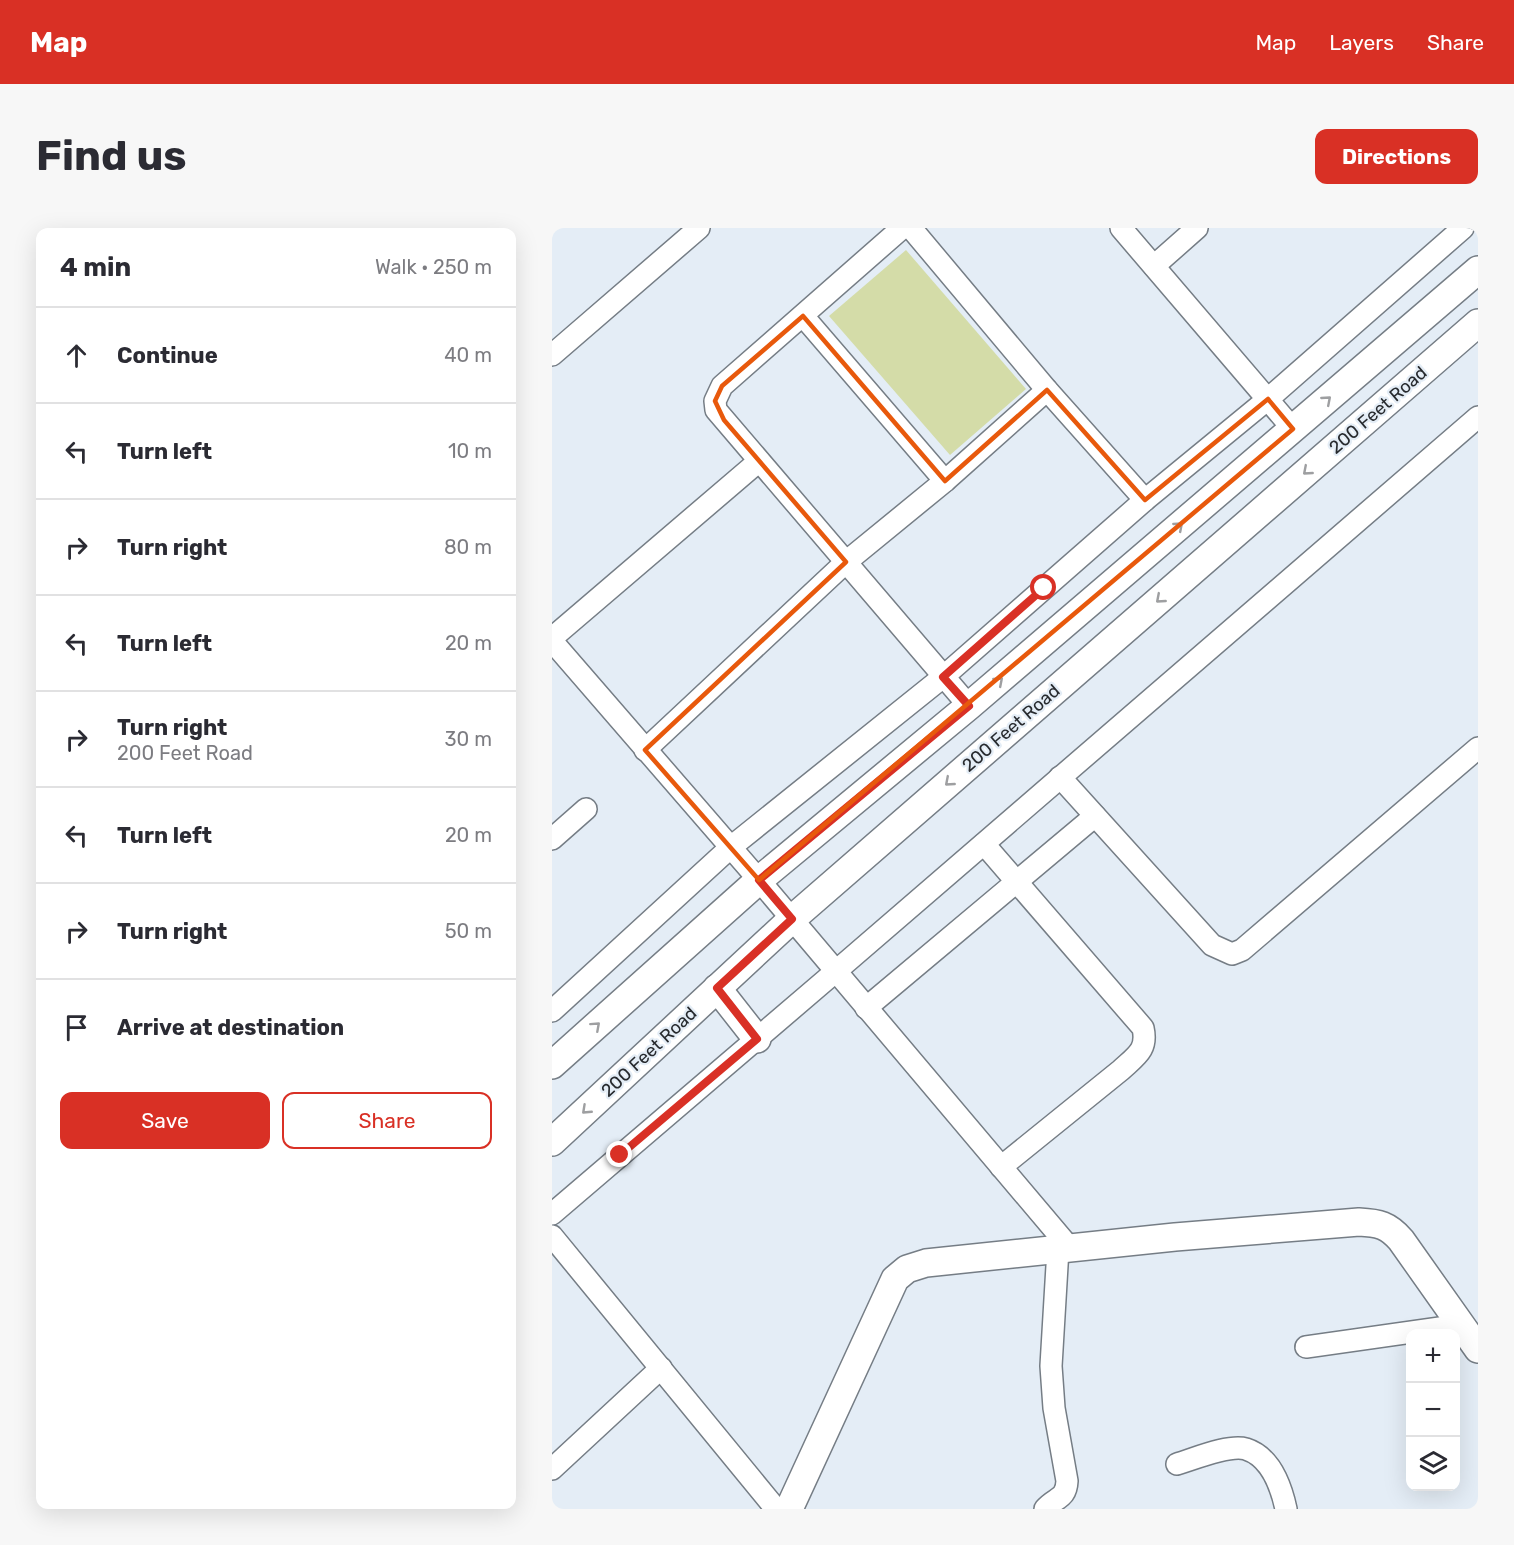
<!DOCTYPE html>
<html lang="en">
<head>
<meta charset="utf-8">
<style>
	body { margin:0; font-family:Rubik,sans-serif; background:#f7f7f7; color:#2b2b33 }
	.controls { position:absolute; right:18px; bottom:18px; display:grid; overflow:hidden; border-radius:12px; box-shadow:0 6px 24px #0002 }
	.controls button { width:54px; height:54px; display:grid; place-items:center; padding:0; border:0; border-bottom:2px solid #e1e1e2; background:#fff; color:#2b2b33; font:30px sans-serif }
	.stop { position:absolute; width:18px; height:18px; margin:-14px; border:4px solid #d93025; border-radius:50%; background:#fff }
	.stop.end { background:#d93025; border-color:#fff; box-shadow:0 2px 6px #0008 }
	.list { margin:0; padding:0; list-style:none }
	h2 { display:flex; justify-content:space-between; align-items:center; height:78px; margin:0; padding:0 24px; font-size:26px }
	h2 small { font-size:20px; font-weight:400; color:#7c7c81 }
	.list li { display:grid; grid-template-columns:39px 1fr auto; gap:18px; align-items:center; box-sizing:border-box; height:96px; padding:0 24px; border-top:2px solid #e1e1e2 }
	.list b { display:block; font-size:22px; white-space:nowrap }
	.list p { margin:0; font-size:20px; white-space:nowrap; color:#7c7c81 }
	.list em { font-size:20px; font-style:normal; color:#7c7c81 }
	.actions { display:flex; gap:12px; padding:18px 24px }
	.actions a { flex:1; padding:14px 0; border:2px solid #d93025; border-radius:12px; text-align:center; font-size:21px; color:#d93025 }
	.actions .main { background:#d93025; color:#fff }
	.icon { flex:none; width:33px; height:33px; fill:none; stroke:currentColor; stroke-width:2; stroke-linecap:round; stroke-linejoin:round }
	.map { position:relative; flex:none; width:926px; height:1281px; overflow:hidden; border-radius:12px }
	header { display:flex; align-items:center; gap:36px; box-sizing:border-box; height:84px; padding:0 30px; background:#d93025; color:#fff }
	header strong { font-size:28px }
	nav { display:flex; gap:33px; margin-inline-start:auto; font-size:21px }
	.intro { display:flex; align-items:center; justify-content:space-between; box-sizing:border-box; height:144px; padding:0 36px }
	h1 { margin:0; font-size:42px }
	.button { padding:15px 27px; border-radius:12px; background:#d93025; color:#fff; font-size:21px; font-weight:700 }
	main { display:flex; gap:36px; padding:0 36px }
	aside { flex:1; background:#fff; border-radius:12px; box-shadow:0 6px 24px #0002 }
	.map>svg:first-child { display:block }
</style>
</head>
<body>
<header>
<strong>Map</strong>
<nav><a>Map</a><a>Layers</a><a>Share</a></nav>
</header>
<div class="intro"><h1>Find us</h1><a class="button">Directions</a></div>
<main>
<aside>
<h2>4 min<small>Walk · 250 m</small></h2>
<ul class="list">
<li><svg class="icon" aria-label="ahead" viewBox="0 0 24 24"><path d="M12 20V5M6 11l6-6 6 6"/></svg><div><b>Continue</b></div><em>40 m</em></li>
<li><svg class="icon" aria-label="left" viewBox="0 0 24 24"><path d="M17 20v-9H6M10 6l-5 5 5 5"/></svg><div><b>Turn left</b></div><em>10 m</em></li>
<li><svg class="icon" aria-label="right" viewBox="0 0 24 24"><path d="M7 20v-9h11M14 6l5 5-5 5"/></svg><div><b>Turn right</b></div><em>80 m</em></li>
<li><svg class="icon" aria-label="left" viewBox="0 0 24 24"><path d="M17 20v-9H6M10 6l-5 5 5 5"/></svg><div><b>Turn left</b></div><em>20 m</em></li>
<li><svg class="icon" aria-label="right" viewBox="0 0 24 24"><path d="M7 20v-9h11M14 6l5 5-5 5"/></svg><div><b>Turn right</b><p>200 Feet Road</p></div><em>30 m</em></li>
<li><svg class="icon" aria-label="left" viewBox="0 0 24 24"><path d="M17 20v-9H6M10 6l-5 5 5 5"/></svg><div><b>Turn left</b></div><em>20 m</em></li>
<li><svg class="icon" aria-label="right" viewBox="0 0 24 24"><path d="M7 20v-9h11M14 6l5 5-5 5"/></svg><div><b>Turn right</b></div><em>50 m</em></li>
<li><svg class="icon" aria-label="arrive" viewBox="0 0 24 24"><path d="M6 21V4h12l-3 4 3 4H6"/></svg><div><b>Arrive at destination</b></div></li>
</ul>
<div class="actions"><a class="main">Save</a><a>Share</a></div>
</aside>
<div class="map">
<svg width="926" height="1281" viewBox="0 0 926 1281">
	<rect width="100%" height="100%" fill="#e4edf6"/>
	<path fill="#d4dca8" d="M354,22L474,161L398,227L277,88Z"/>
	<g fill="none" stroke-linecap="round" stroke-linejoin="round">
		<g stroke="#757d85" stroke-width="24">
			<g id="minor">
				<path d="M350,0L170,158L163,173L164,182L417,478"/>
				<path d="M359,0L495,162L593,272"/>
				<path d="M569,0L741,201"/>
				<path d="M602,38L645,0"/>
				<path d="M251,88L393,253"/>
				<path d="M0,127L147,0"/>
				<path d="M0,410L207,233"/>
				<path d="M0,413L207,652L517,1019"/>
				<path d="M93,522L294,334L393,253L495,162"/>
				<path d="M508,549L660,717L680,726L690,722L926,520"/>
				<path d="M0,611L34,581"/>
				<path d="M432,616L591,800C596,822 584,828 569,842L449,939"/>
				<path d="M314,780L543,588"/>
				<path d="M0,783L179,619L391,449L593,272L716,171L911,0"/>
				<path d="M0,986L283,744L926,189"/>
				<path d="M0,1008L224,1281"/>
				<path d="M754,1119L909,1097"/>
				<path d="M625,1236C642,1231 677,1216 694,1221C719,1229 729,1258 734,1281"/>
				<path d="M0,1241L109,1140"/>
				<path d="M493,1281C503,1269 514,1272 515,1253L502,1180L499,1138L506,1021"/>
			</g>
		</g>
		<g stroke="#757d85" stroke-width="30">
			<g id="tertiary">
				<path d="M165,760L205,811"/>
				<path d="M0,837L207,652L417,478L926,42"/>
				<path d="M0,914L240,691L926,95"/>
				<path d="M237,1281L343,1051L355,1041L374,1035L623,1009L807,994C827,995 836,997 849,1012L926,1121"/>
			</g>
		</g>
		<use href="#minor" stroke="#fff" stroke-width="21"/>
		<use href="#tertiary" stroke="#fff" stroke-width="27"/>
	</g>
	<defs><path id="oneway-chevron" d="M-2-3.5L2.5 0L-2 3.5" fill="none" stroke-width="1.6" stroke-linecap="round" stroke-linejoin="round" transform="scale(1.5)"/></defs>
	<g stroke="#9e9fa1">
		<use href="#oneway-chevron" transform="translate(775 172) rotate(-41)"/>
		<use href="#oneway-chevron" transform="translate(755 243) rotate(139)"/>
		<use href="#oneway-chevron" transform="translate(627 298) rotate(-41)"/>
		<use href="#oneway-chevron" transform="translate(608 371) rotate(139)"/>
		<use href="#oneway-chevron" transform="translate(447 453) rotate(-41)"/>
		<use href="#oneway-chevron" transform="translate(397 554) rotate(139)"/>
		<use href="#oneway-chevron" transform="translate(44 798) rotate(-42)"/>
		<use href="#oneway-chevron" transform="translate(34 882) rotate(137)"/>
	</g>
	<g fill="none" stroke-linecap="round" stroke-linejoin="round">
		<path stroke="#d93025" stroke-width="8" d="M68,927L205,811L165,760L240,691L207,652L417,478L391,449L492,360"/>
	</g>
	<path fill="none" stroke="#e8590c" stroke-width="4.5" stroke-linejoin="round" d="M251,88L393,253L495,162L593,272L716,171L741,201L207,652L93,522L294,334L172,192L163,173L170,158Z"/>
	<g text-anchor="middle" stroke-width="4.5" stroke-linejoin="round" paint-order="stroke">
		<g font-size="18" fill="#272a2e" stroke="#e4edf6">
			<text transform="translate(826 182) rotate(-41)" y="6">200 Feet Road</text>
			<text transform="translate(459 500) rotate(-41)" y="6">200 Feet Road</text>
			<text transform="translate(97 824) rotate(-43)" y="6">200 Feet Road</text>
		</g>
	</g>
</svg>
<div class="controls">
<button>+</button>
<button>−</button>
<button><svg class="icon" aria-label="layers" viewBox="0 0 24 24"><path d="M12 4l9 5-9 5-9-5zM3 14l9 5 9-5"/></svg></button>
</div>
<div class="stop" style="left:492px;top:360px"></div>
<div class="stop end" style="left:68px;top:927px"></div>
</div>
</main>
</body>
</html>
